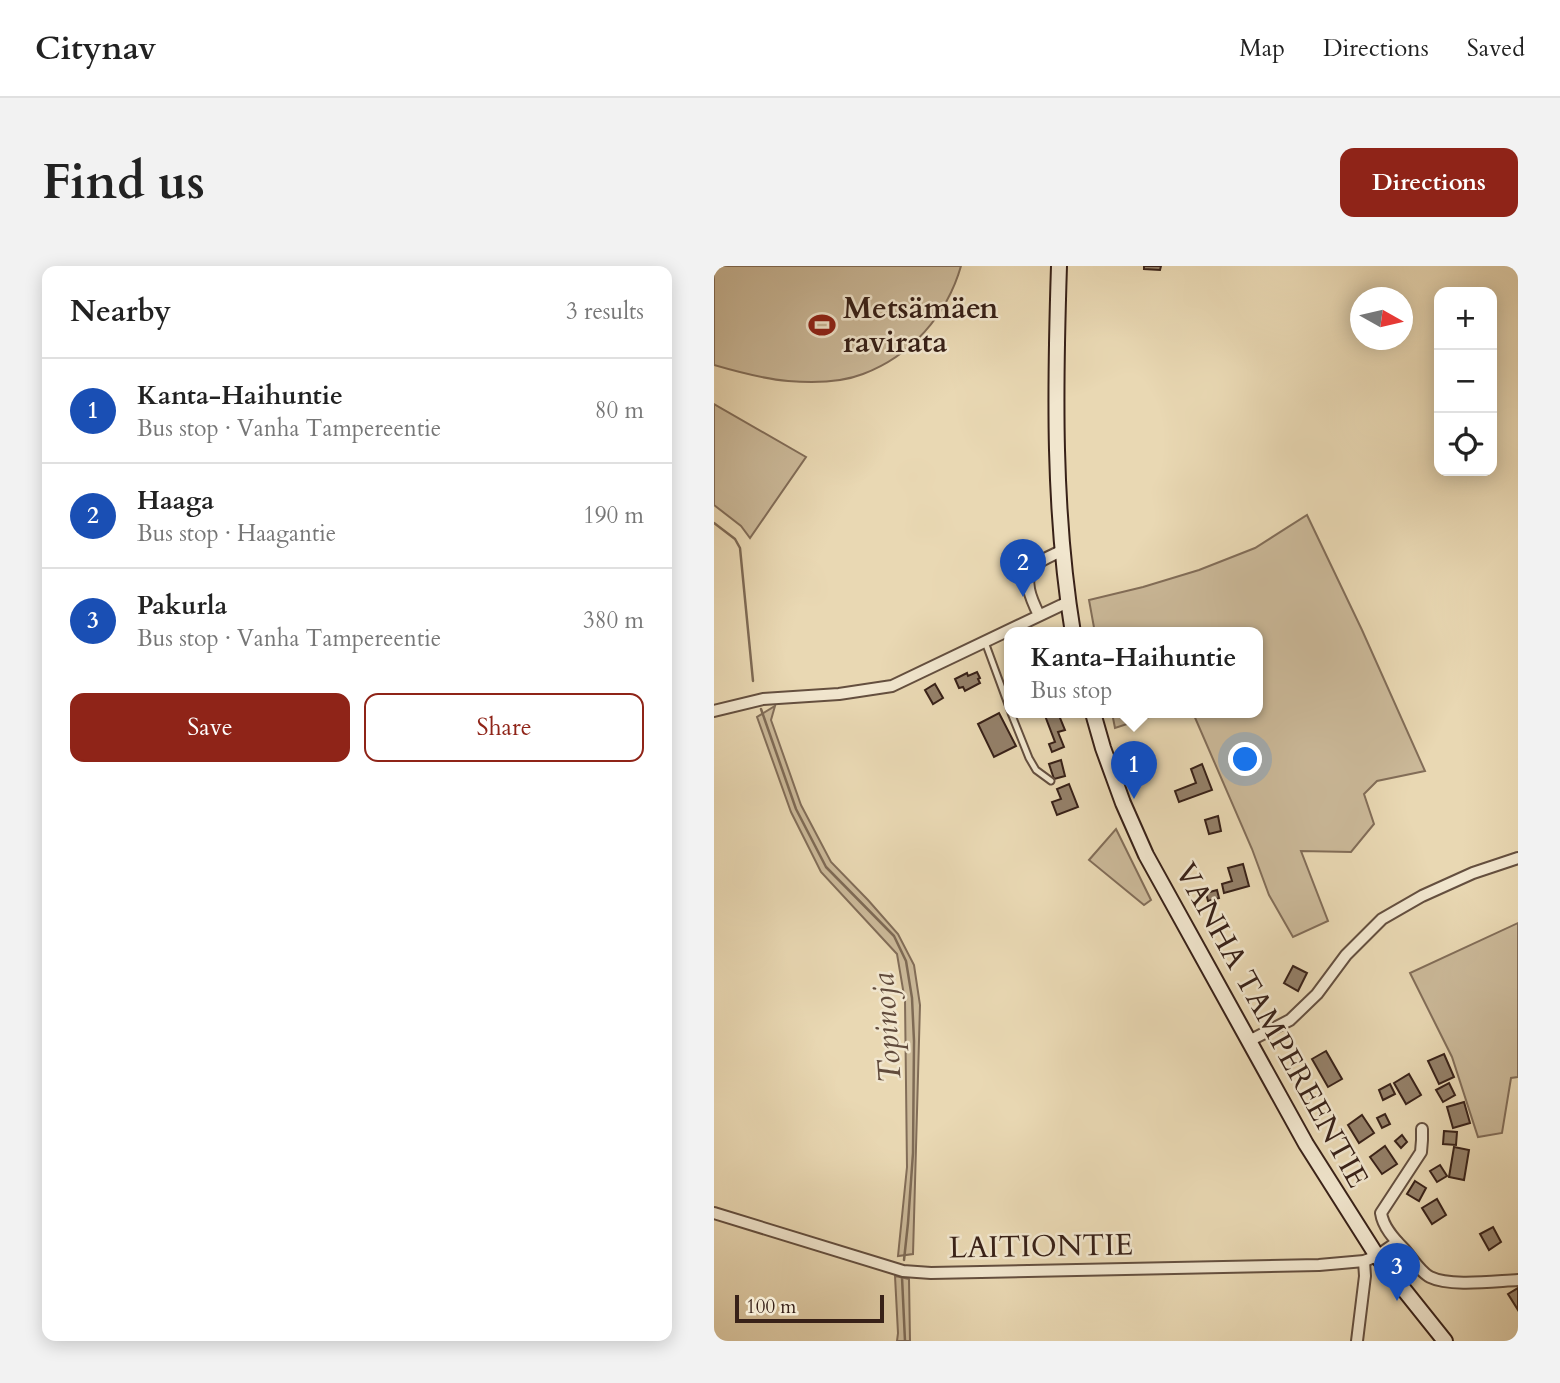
<!DOCTYPE html>
<html lang="en">
<head>
<meta charset="utf-8">
<style>
	body { margin:0; font-family:Cardo,serif; background:#f2f2f2; color:#222 }
	.controls { position:absolute; right:21px; top:21px; display:grid; overflow:hidden; border-radius:14px; box-shadow:0 4px 18px #0003 }
	.controls button { width:63px; height:63px; display:grid; place-items:center; padding:0; border:0; border-bottom:2px solid #e0e0e0; background:#fff; color:#222; font:35px sans-serif }
	.compass { position:absolute; left:636px; top:21px; width:63px; height:63px; border-radius:50%; background:#fff; box-shadow:0 4px 18px #0003; rotate:98deg }
	.scale { position:absolute; left:21px; bottom:18px; width:149px; box-sizing:border-box; padding-left:7px; border:4px solid #382118; border-top:0; font-size:19px; line-height:24px; white-space:nowrap; color:#382118; -webkit-text-stroke:5px #f1e6ce; paint-order:stroke }
	.you { position:absolute; left:532px; top:494px; width:24px; height:24px; margin:-18px; border:5px solid #fff; border-radius:50%; background:#1a73e8; box-shadow:0 0 0 10px #1a73e833 }
	.badge { display:grid; place-items:center; width:46px; height:46px; border-radius:50%; background:#8f2418; color:#fff; font-size:23px; font-weight:700 }
	.pin { position:absolute; translate:-50% -58px; filter:drop-shadow(0 2px 4px #0008) }
	.pin::after { content:''; position:absolute; top:37px; width:24px; height:21px; background:inherit; clip-path:polygon(0 0,100% 0,50% 100%) }
	.popup { position:absolute; left:290px; top:361px; width:259px; height:91px; box-sizing:border-box; display:grid; place-content:center; border-radius:14px; background:#fff; filter:drop-shadow(0 2px 5px #0005); font-size:23px; white-space:nowrap; color:#767676 }
	.popup b { font-size:26px; color:#222 }
	.popup::after { content:''; position:absolute; left:50%; top:100%; margin-left:-14px; border:14px solid transparent; border-top-color:#fff }
	.list { margin:0; padding:0; list-style:none }
	h2 { display:flex; justify-content:space-between; align-items:center; height:91px; margin:0; padding:0 28px; font-size:30px }
	h2 small { font-size:23px; font-weight:400; color:#767676 }
	.list li { display:grid; grid-template-columns:46px 1fr auto; gap:21px; align-items:center; box-sizing:border-box; height:105px; padding:0 28px; border-top:2px solid #e0e0e0 }
	.list b { display:block; font-size:26px; white-space:nowrap }
	.list p { margin:0; font-size:23px; white-space:nowrap; color:#767676 }
	.list em { font-size:23px; font-style:normal; color:#767676 }
	.actions { display:flex; gap:14px; padding:21px 28px }
	.actions a { flex:1; padding:16px 0; border:2px solid #8f2418; border-radius:14px; text-align:center; font-size:24px; color:#8f2418 }
	.actions .main { background:#8f2418; color:#fff }
	.icon { flex:none; width:38px; height:38px; fill:none; stroke:currentColor; stroke-width:2; stroke-linecap:round; stroke-linejoin:round }
	.map { position:relative; flex:none; width:804px; height:1075px; overflow:hidden; border-radius:14px }
	header { display:flex; align-items:center; gap:42px; box-sizing:border-box; height:98px; padding:0 35px; background:#fff; border-bottom:2px solid #e0e0e0 }
	header strong { font-size:33px }
	nav { display:flex; gap:38px; margin-inline-start:auto; font-size:24px }
	.intro { display:flex; align-items:center; justify-content:space-between; box-sizing:border-box; height:168px; padding:0 42px }
	h1 { margin:0; font-size:49px }
	.button { padding:18px 32px; border-radius:14px; background:#8f2418; color:#fff; font-size:24px; font-weight:700 }
	main { display:flex; gap:42px; padding:0 42px }
	aside { flex:1; background:#fff; border-radius:14px; box-shadow:0 4px 18px #0003 }
	.map>svg:first-child { display:block }
</style>
</head>
<body>
<header>
<strong>Citynav</strong>
<nav><a>Map</a><a>Directions</a><a>Saved</a></nav>
</header>
<div class="intro"><h1>Find us</h1><a class="button">Directions</a></div>
<main>
<aside>
<h2>Nearby<small>3 results</small></h2>
<ul class="list">
<li><span class="badge" style="background:#1a4fb4">1</span><div><b>Kanta-Haihuntie</b><p>Bus stop · Vanha Tampereentie</p></div><em>80 m</em></li>
<li><span class="badge" style="background:#1a4fb4">2</span><div><b>Haaga</b><p>Bus stop · Haagantie</p></div><em>190 m</em></li>
<li><span class="badge" style="background:#1a4fb4">3</span><div><b>Pakurla</b><p>Bus stop · Vanha Tampereentie</p></div><em>380 m</em></li>
</ul>
<div class="actions"><a class="main">Save</a><a>Share</a></div>
</aside>
<div class="map">
<svg width="804" height="1075" viewBox="0 0 804 1075">
	<rect width="100%" height="100%" fill="#e9d8b3"/>
	<filter id="stains"><feTurbulence type="fractalNoise" baseFrequency=".00286" numOctaves="4"/><feColorMatrix values="0 0 0 0 .2 0 0 0 0 .09 0 0 0 0 .02 0 0 0 .5 -.17"/></filter>
	<radialGradient id="worn" r=".72"><stop offset=".6" stop-color="#630" stop-opacity="0"/><stop offset="1" stop-color="#630" stop-opacity=".3"/></radialGradient>
	<g fill="#cbb999" stroke="#826d58" stroke-width="2">
		<path d="M0,0H247C233,49 197,90 149,108C126,117 98,117 74,115C49,113 24,106 0,99Z"/>
		<path d="M0,138L92,191L36,272L27,260L0,239Z"/>
		<path d="M593,249L648,364L711,505L663,515L650,528L660,558L637,586L587,585L614,655L579,671L555,629L538,583L479,447H544V367H381L375,334L429,321L485,304L541,282Z"/>
		<path d="M61,440L57,454L87,539L117,596L154,634L184,668L200,699L206,739L199,988L184,990L193,901L191,735L183,688L107,606L77,546L43,451Z"/>
		<path d="M398,447H447L401,462Z"/>
		<path d="M402,563L437,634L430,639L375,594Z"/>
		<path d="M804,657V811L797,812L788,867L764,871L738,791L696,707Z"/>
		<path d="M181,1010L195,1013L196,1075H183L184,1067Z"/>
	</g>
	<g fill="none" stroke-linecap="round" stroke-linejoin="round">
		<g stroke="#7e6a55" stroke-width="2.5">
			<path d="M0,257L21,273L26,282L39,415"/>
			<path d="M47,443L82,543L112,601L180,670L192,695L198,732L200,775L199,887L194,957L190,994"/>
			<path d="M188,1011L191,1075"/>
		</g>
	</g>
	<g fill="#948069" stroke="#382118" stroke-width="2">
		<path d="M430,0H447L446,4L430,3Z"/>
		<path d="M263,406L266,412L264,413L266,417L251,425L249,421L245,422L241,413L253,407L254,410Z"/>
		<path d="M221,418L229,432L219,438L211,424Z"/>
		<path d="M285,447L302,480L280,491L264,458Z"/>
		<path d="M330,447H344L351,464L344,466L350,481L338,486L335,478L341,476Z"/>
		<path d="M347,494L351,510L340,513L335,498Z"/>
		<path d="M488,498L498,524L465,536L461,525L482,517L477,503Z"/>
		<path d="M355,518L364,541L343,549L338,536L347,533L343,523Z"/>
		<path d="M504,550L507,565L495,568L491,554Z"/>
		<path d="M529,598L535,620L510,627L508,618L518,615L514,602Z"/>
		<path d="M503,624L505,632L494,635L492,627Z"/>
		<path d="M579,700L593,707L584,725L570,717Z"/>
		<path d="M612,785L628,813L614,821L598,793Z"/>
		<path d="M730,788L740,811L725,818L714,795Z"/>
		<path d="M695,808L707,829L692,838L680,817Z"/>
		<path d="M735,817L741,829L729,836L722,824Z"/>
		<path d="M676,818L681,828L669,834L665,824Z"/>
		<path d="M750,836L756,857L739,862L733,841Z"/>
		<path d="M671,848L676,858L668,862L663,852Z"/>
		<path d="M648,849L660,867L645,877L634,859Z"/>
		<path d="M730,865L743,866L742,879L729,878Z"/>
		<path d="M688,869L693,876L687,882L681,875Z"/>
		<path d="M671,880L683,898L668,908L656,891Z"/>
		<path d="M740,881L755,884L750,914L735,911Z"/>
		<path d="M726,899L733,910L723,916L716,905Z"/>
		<path d="M701,915L712,922L705,935L693,928Z"/>
		<path d="M723,933L732,949L718,958L708,942Z"/>
		<path d="M779,961L787,976L775,984L766,968Z"/>
		<path d="M804,1022V1044L794,1028Z"/>
	</g>
	<g fill="none" stroke-linecap="round" stroke-linejoin="round">
		<g stroke="#644f3f" stroke-width="9">
			<g id="service">
				<path d="M271,376L296,444"/>
				<path d="M297,447L315,492L322,504L337,515"/>
			</g>
		</g>
		<g stroke="#644f3f" stroke-width="14">
			<g id="minor">
				<path d="M325,349C318,335 307,312 321,299C329,293 339,289 347,285"/>
				<path d="M0,445L49,433L125,428L178,420L354,336"/>
				<path d="M535,775L576,754L603,728L632,689L668,653L708,630L759,607L804,592"/>
				<path d="M708,863V874L707,886L667,947C669,961 680,973 690,983C698,992 706,1006 716,1011C736,1021 781,1015 804,1014"/>
				<path d="M0,947L189,1005L217,1007L605,999L650,995L663,990L683,976"/>
				<path d="M643,1075L651,1010L650,995"/>
			</g>
		</g>
		<g stroke="#382118" stroke-width="18">
			<g id="secondary">
				<path d="M345,0C341,123 339,245 359,367"/>
				<path d="M379,447L389,482L409,537L432,589L592,878L663,990L731,1075"/>
			</g>
		</g>
		<use href="#service" stroke="#f1e6ce" stroke-width="5"/>
		<use href="#minor" stroke="#f1e6ce" stroke-width="10"/>
		<use href="#secondary" stroke="#f1e6ce" stroke-width="14"/>
	</g>
	<defs>
		<g id="stadium-bare" transform="scale(2.1)"><path d="M0-5a6.5 5 0 1 0 0 10a6.5 5 0 1 0 0-10ZM-3.5-1.8h7v3.6h-7Z" fill="#8f2418" stroke="#f1e6ce" stroke-width="2.5" paint-order="stroke"/></g>
	</defs>
	<g fill-rule="evenodd">
		<use href="#stadium-bare" x="108" y="59"/>
	</g>
	<g text-anchor="middle" stroke-width="5" stroke-linejoin="round" paint-order="stroke">
		<g font-size="30" font-weight="bold" fill="#382118" stroke="#f1e6ce" text-anchor="start">
			<text x="129" y="52">Metsämäen<tspan x="129" dy="34">ravirata</tspan></text>
		</g>
		<g font-size="30" fill="#382118" stroke="#f1e6ce">
			<text transform="translate(558 759) rotate(61)" y="10">VANHA TAMPEREENTIE</text>
			<text transform="translate(327 980) rotate(-1)" y="10">LAITIONTIE</text>
		</g>
		<g font-size="32" font-style="italic" fill="#614b3c" stroke="#f1e6ce">
			<text transform="translate(172 762) rotate(-94)" y="11">Topinoja</text>
		</g>
	</g>
	<rect width="100%" height="100%" filter="url(#stains)"/>
	<rect width="100%" height="100%" fill="url(#worn)"/>
</svg>
<div class="controls">
<button>+</button>
<button>−</button>
<button><svg class="icon" aria-label="locate" viewBox="0 0 24 24"><circle cx="12" cy="12" r="6"/><path d="M12 2v4M12 18v4M2 12h4M18 12h4"/></svg></button>
</div>
<svg class="compass" viewBox="-18 -18 36 36"><path d="M0-13l5 13h-10z" fill="#e53935"/><path d="M0 13l5-13h-10z" fill="#767676"/></svg>
<div class="scale">100 m</div>
<div class="you"></div>
<div class="pin badge" style="left:420px;top:533px;background:#1a4fb4">1</div>
<div class="popup"><b>Kanta-Haihuntie</b>Bus stop</div>
<div class="pin badge" style="left:309px;top:331px;background:#1a4fb4">2</div>
<div class="pin badge" style="left:683px;top:1035px;background:#1a4fb4">3</div>
</div>
</main>
</body>
</html>
